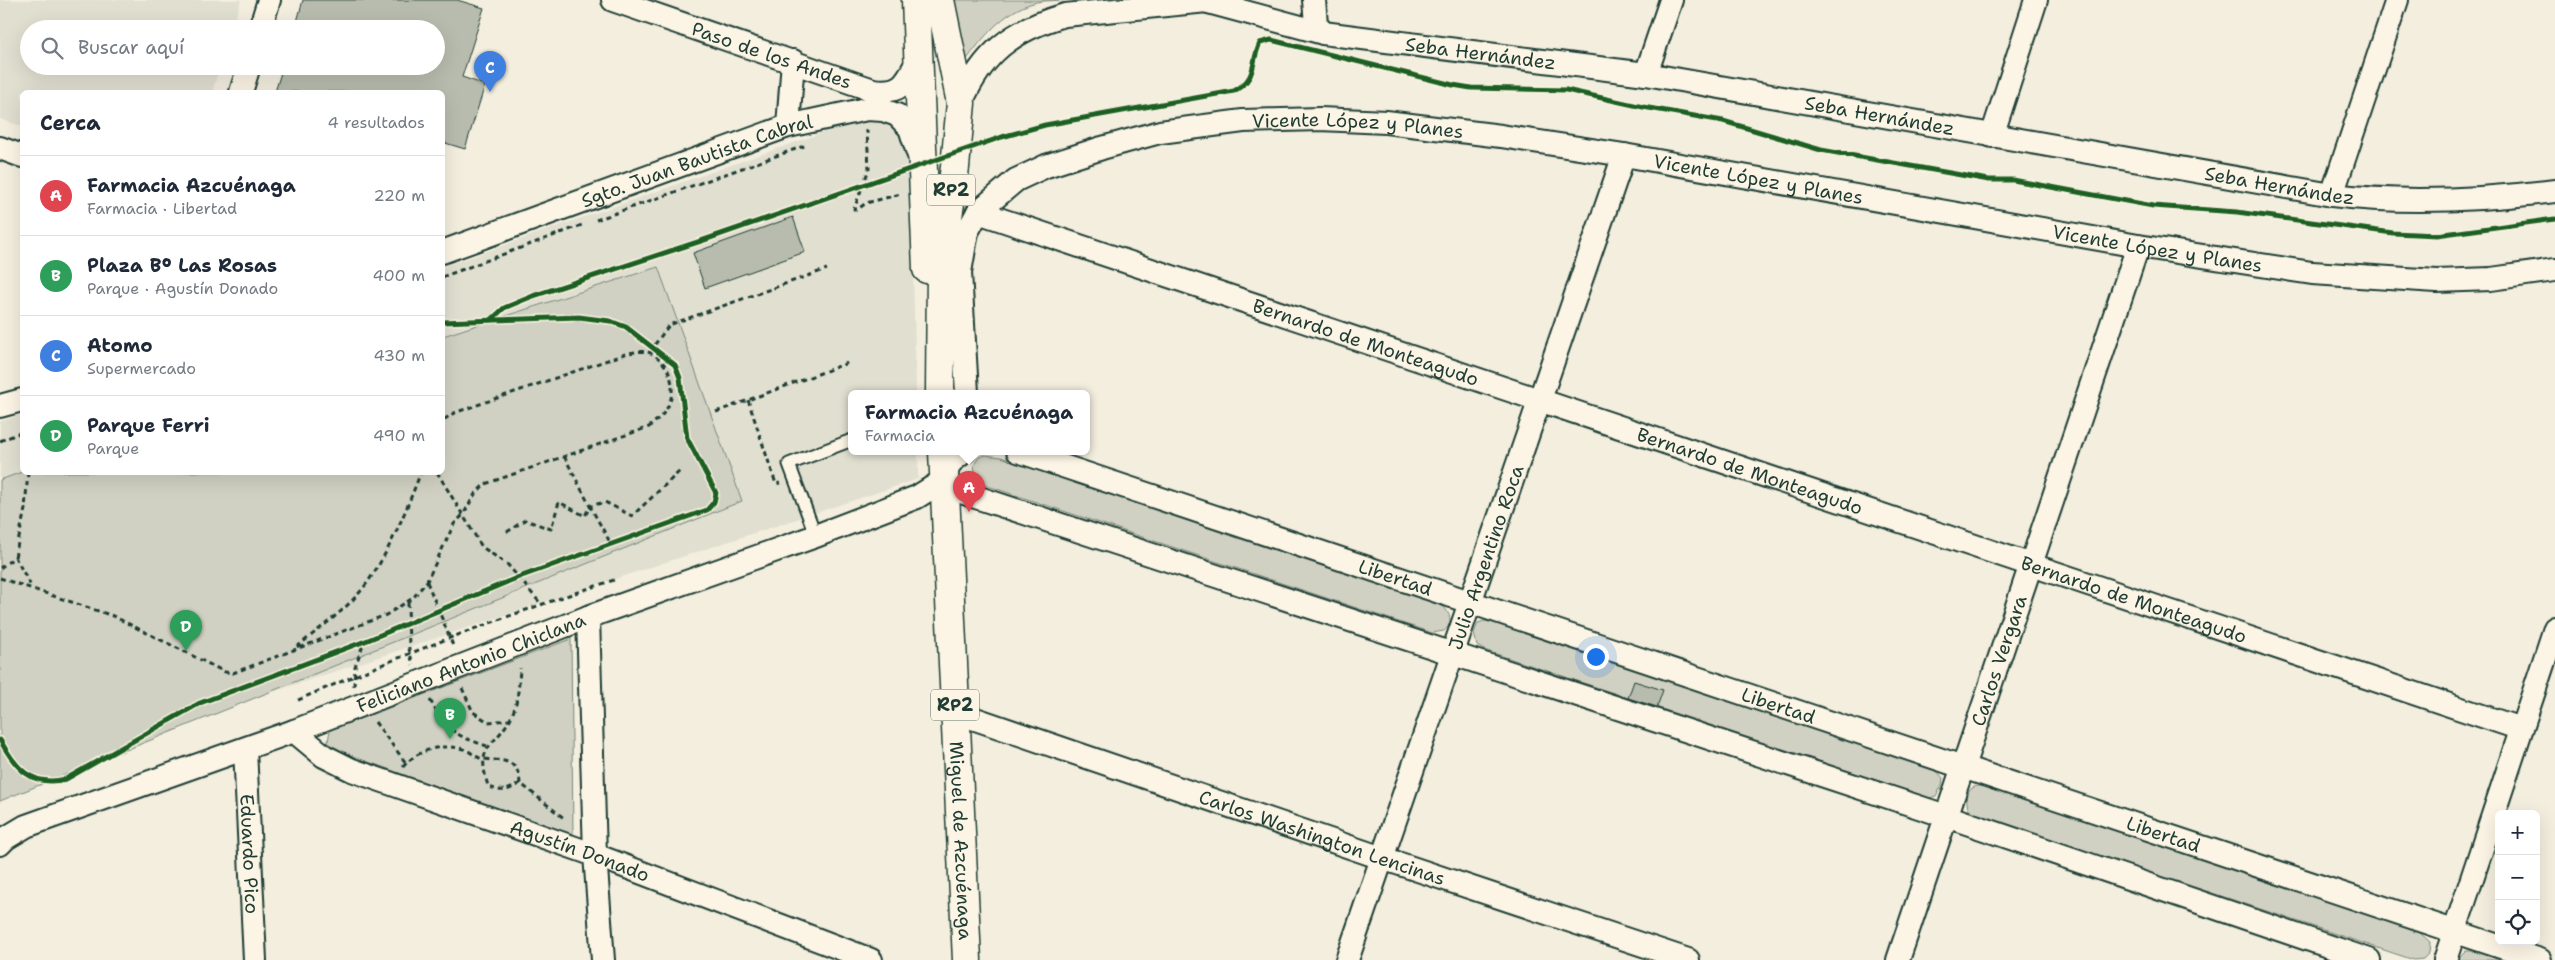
<!DOCTYPE html>
<html lang="es">
<head>
<meta charset="utf-8">
<style>
	body { margin:0; font-family:"Shantell Sans",sans-serif; background:#f2f2f3; color:#1f2937 }
	.controls { position:absolute; right:15px; bottom:15px; display:grid; overflow:hidden; border-radius:8px; box-shadow:0 5px 20px #0002 }
	.controls button { width:45px; height:45px; display:grid; place-items:center; padding:0; border:0; border-bottom:1px solid #e0e1e3; background:#fff; color:#1f2937; font:25px sans-serif }
	.you { position:absolute; left:1595px; top:656px; width:18px; height:18px; margin:-12px; border:4px solid #fff; border-radius:50%; background:#1a73e8; box-shadow:0 0 0 8px #1a73e833 }
	.badge { display:grid; place-items:center; width:32px; height:32px; border-radius:50%; background:#b45309; color:#fff; font-size:16px; font-weight:700 }
	.pin { position:absolute; translate:-50% -41px; filter:drop-shadow(0 1px 2px #0008) }
	.pin::after { content:''; position:absolute; top:26px; width:18px; height:15px; background:inherit; clip-path:polygon(0 0,100% 0,50% 100%) }
	.popup { position:absolute; left:848px; top:390px; width:242px; height:65px; box-sizing:border-box; display:grid; place-content:center; border-radius:8px; background:#fff; filter:drop-shadow(0 1px 4px #0005); font-size:16px; white-space:nowrap; color:#747a83 }
	.popup b { font-size:19px; color:#1f2937 }
	.popup::after { content:''; position:absolute; left:50%; top:100%; margin-left:-10px; border:10px solid transparent; border-top-color:#fff }
	.list { margin:0; padding:0; list-style:none }
	h2 { display:flex; justify-content:space-between; align-items:center; height:65px; margin:0; padding:0 20px; font-size:21px }
	h2 small { font-size:16px; font-weight:400; color:#747a83 }
	.list li { display:grid; grid-template-columns:32px 1fr auto; gap:15px; align-items:center; box-sizing:border-box; height:80px; padding:0 20px; border-top:1px solid #e0e1e3 }
	.list b { display:block; font-size:19px; white-space:nowrap }
	.list p { margin:0; font-size:16px; white-space:nowrap; color:#747a83 }
	.list em { font-size:16px; font-style:normal; color:#747a83 }
	.icon { flex:none; width:28px; height:28px; fill:none; stroke:currentColor; stroke-width:2; stroke-linecap:round; stroke-linejoin:round }
	.map { position:relative; flex:none; width:2555px; height:960px; overflow:hidden }
	.search { position:absolute; background:#fff; box-shadow:0 5px 20px #0002; left:20px; top:20px; width:425px; height:55px; display:flex; align-items:center; gap:12px; box-sizing:border-box; padding:0 18px; border-radius:28px; color:#747a83; font-size:19px }
	.panel { position:absolute; background:#fff; box-shadow:0 5px 20px #0002; left:20px; top:90px; width:425px; height:385px; border-radius:8px }
	.map>svg:first-child { display:block }
</style>
</head>
<body>
<div class="map">
<svg width="2555" height="960" viewBox="0 0 2555 960">
	<rect width="100%" height="100%" fill="#f3eede"/>
	<filter id="ink" filterUnits="userSpaceOnUse"><feTurbulence type="fractalNoise" baseFrequency=".02" numOctaves="2"/><feDisplacementMap in="SourceGraphic" scale="10" xChannelSelector="R" yChannelSelector="G"/><feConvolveMatrix kernelMatrix="1 2 1 2 8 2 1 2 1" color-interpolation-filters="sRGB"/></filter>
	<g filter="url(#ink)">
		<g fill="#e1dfd0">
			<path d="M0,0H241L232,29H29V66H220L212,92H22V126L0,119Z"/>
			<path d="M861,119H876L894,129L907,142L910,152L916,393H852V451H918V479L215,711L0,748V422L22,414V472H442L443,267Z"/>
		</g>
		<g fill="#d0d1c2" stroke="#78877b">
			<path d="M952,0H1064C1054,1 1042,0 1033,3C1002,12 983,38 964,63Z"/>
			<path d="M658,267L742,501L0,801V480L22,472H442L443,336Z"/>
			<path d="M985,455L1001,457L1443,606C1451,615 1453,623 1444,631L1432,633L985,485L976,477L974,465L979,457Z"/>
			<path d="M1484,621L1496,623L1936,770L1943,778L1942,785L1936,796L1930,798L1484,650L1477,646L1474,633L1478,623Z"/>
			<path d="M571,639L573,836L327,747L330,730Z"/>
			<path d="M1977,786H1984L2419,932L2430,942L2429,953L2423,959L2414,960L1974,814L1968,809L1966,795L1972,788Z"/>
			<path d="M2466,951H2476L2502,960H2457Z"/>
		</g>
		<g fill="#b8bcae" stroke="#1f3d34">
			<path d="M303,0H457L484,8L462,77L485,85L465,149L442,142V92H275L283,66H436V29H295Z"/>
			<path d="M793,217L805,252L705,288L693,253Z"/>
			<path d="M1634,681L1663,690L1657,707L1628,698Z"/>
		</g>
		<g fill="none" stroke-linecap="round" stroke-linejoin="round">
			<g stroke="#1f3d34" stroke-width="15">
				<path id="lane" d="M813,537L811,523L789,464L852,440"/>
			</g>
			<g stroke="#1f3d34" stroke-width="26">
				<g id="street">
					<path id="s1" d="M613,0L873,90C901,94 906,83 918,60"/>
					<path d="M1314,0L1316,24L1323,33"/>
					<path id="s2" d="M1208,2L1323,33L1646,74L2332,195C2406,204 2481,200 2555,191"/>
					<path d="M260,29L269,0"/>
					<path d="M1646,74L1671,0"/>
					<path d="M241,92L249,66"/>
					<path d="M961,103C983,53 1012,30 1065,15L1217,0"/>
					<path d="M788,126L793,61"/>
					<path d="M1992,136L2036,0"/>
					<path d="M0,148L22,156"/>
					<path d="M2332,195L2397,0"/>
					<path id="s3" d="M978,212L2521,729"/>
					<path id="s4" d="M442,252L788,126L867,109L883,110L897,115L910,128L918,153"/>
					<path id="s5" d="M967,393L960,272L967,232L978,212L1016,180L1046,166L1102,148L1160,132L1243,121L1320,119L1386,122L1501,136L1624,155L2138,246L2312,273L2437,281L2491,279L2555,270"/>
					<path d="M0,406L22,400"/>
					<path id="s6" d="M1018,451L2540,960"/>
					<path d="M944,480L956,490L976,497L1946,816L2369,960"/>
					<path d="M944,480L950,463L965,451"/>
					<path d="M588,617L595,855L603,960"/>
					<path id="s7" d="M955,712L1382,858L1688,960"/>
					<path id="s8" d="M294,731L324,756L352,770L595,855L871,960"/>
					<path id="s9" d="M245,749L255,960"/>
					<path id="s10" d="M0,844L6,838L26,826L294,731L588,617L813,537L917,497L944,480"/>
					<path id="s11" d="M1347,960L1624,155"/>
					<path id="s12" d="M1898,960L2138,246"/>
					<path d="M2445,960L2555,628"/>
				</g>
			</g>
			<g stroke="#1f3d34" stroke-width="31">
				<g id="primary">
					<path d="M916,0L927,269"/>
					<path d="M940,393L941,267L955,167L961,103L940,0"/>
					<path id="s13" d="M943,451L967,960"/>
				</g>
			</g>
			<g stroke="#1f3d34" stroke-width="3" stroke-dasharray="5 4" stroke-linecap="butt">
				<path d="M865,130L867,131L869,169L854,209H858L866,203L901,194"/>
				<path d="M596,220L807,145"/>
				<path d="M442,277L585,224"/>
				<path d="M652,353L653,347L669,325L827,269"/>
				<path d="M748,400L776,484L780,483"/>
				<path d="M716,412L850,362"/>
				<path d="M0,441L22,432"/>
				<path d="M564,456L590,506L605,502L632,516L680,471"/>
				<path d="M437,472L482,547L508,565L541,604"/>
				<path d="M507,532L525,520L551,529L559,502L585,516L590,506L611,544"/>
				<path d="M15,557L25,509L28,472"/>
				<path d="M0,568L15,557L32,588"/>
				<path d="M0,578L113,616L225,672L233,673L386,615L413,598L427,581L454,524L463,515L475,494L485,484L649,427C657,420 665,414 669,404C677,386 669,362 651,353C643,350 636,352 628,353L454,413L442,421"/>
				<path d="M427,582L454,648"/>
				<path d="M408,602L409,649L413,665"/>
				<path d="M297,647C321,627 349,608 367,583C391,549 406,510 421,472"/>
				<path d="M354,686L355,667L364,642"/>
				<path d="M462,688L473,712L488,722L509,720"/>
				<path d="M298,700C401,655 507,615 614,580"/>
				<path d="M430,700C447,731 454,735 487,746"/>
				<path d="M375,722L406,763"/>
				<path d="M403,767C417,750 441,743 463,749C469,750 474,756 480,758C497,763 518,754 520,783L565,819"/>
				<path d="M520,783C508,791 501,793 488,786C476,745 491,750 509,721C518,706 519,685 520,668"/>
			</g>
			<use href="#lane" stroke="#fcf5e5" stroke-width="11"/>
			<use href="#street" stroke="#fcf5e5" stroke-width="22"/>
			<use href="#primary" stroke="#fcf5e5" stroke-width="28"/>
			<g stroke="#fcf5e5" stroke-width="8">
				<g id="cycleway">
					<path d="M491,320L504,308L533,296L704,240L1002,137L1045,125L1234,91C1258,78 1250,64 1260,43L1271,40L1453,85L1471,88L1566,90L1643,107L1723,121L1821,150L1989,180H2013L2153,206L2237,212L2393,233L2437,235L2555,219"/>
					<path d="M0,740C15,767 31,788 66,779L200,703L368,640L519,577L707,510L714,502L716,493L687,438L680,378L675,365L626,327L610,321L579,317L442,322"/>
				</g>
			</g>
			<use href="#cycleway" stroke="#1b5e20" stroke-width="5"/>
		</g>
	</g>
	<g text-anchor="middle" stroke-width="4" stroke-linejoin="round" paint-order="stroke">
		<g fill="#fcf5e5" stroke="#617469" stroke-width="1">
			<rect x="927" y="174.5" width="48" height="31" rx="4"/>
			<rect x="931" y="689.5" width="48" height="31" rx="4"/>
		</g>
		<g font-size="18" font-weight="bold" fill="#1f3d34">
			<text x="951" y="196">RP2</text>
			<text x="955" y="711">RP2</text>
		</g>
		<g font-size="19" fill="#1f3d34" stroke="#fcf5e5">
			<text dy="7" stroke="none"><textPath href="#s2" startOffset="278">Seba Hernández</textPath></text>
			<text dy="7" stroke="none"><textPath href="#s1" startOffset="168">Paso de los Andes</textPath></text>
			<text dy="7" stroke="none"><textPath href="#s2" startOffset="682">Seba Hernández</textPath></text>
			<text dy="7" stroke="none"><textPath href="#s5" startOffset="585">Vicente López y Planes</textPath></text>
			<text dy="7" stroke="none"><textPath href="#s4" startOffset="271">Sgto. Juan Bautista Cabral</textPath></text>
			<text dy="7" stroke="none"><textPath href="#s5" startOffset="990">Vicente López y Planes</textPath></text>
			<text dy="7" stroke="none"><textPath href="#s2" startOffset="1088">Seba Hernández</textPath></text>
			<text dy="7" stroke="none"><textPath href="#s5" startOffset="1395">Vicente López y Planes</textPath></text>
			<text dy="7" stroke="none"><textPath href="#s3" startOffset="409">Bernardo de Monteagudo</textPath></text>
			<text dy="7" stroke="none"><textPath href="#s3" startOffset="814">Bernardo de Monteagudo</textPath></text>
			<text dy="7" stroke="none"><textPath href="#s11" startOffset="426">Julio Argentino Roca</textPath></text>
			<text dy="7" stroke="none"><textPath href="#s6" startOffset="398">Libertad</textPath></text>
			<text dy="7" stroke="none"><textPath href="#s3" startOffset="1219">Bernardo de Monteagudo</textPath></text>
			<text dy="7" stroke="none"><textPath href="#s12" startOffset="316">Carlos Vergara</textPath></text>
			<text dy="7" stroke="none"><textPath href="#s10" startOffset="506">Feliciano Antonio Chiclana</textPath></text>
			<text dy="7" stroke="none"><textPath href="#s6" startOffset="802">Libertad</textPath></text>
			<text dy="7" stroke="none"><textPath href="#s6" startOffset="1208">Libertad</textPath></text>
			<text dy="7" stroke="none"><textPath href="#s7" startOffset="388">Carlos Washington Lencinas</textPath></text>
			<text dy="7" stroke="none"><textPath href="#s13" startOffset="390">Miguel de Azcuénaga</textPath></text>
			<text dy="7" stroke="none"><textPath href="#s8" startOffset="312">Agustín Donado</textPath></text>
			<text dy="7" stroke="none"><textPath href="#s9" startOffset="105">Eduardo Pico</textPath></text>
		</g>
	</g>
</svg>
<div class="controls">
<button>+</button>
<button>−</button>
<button><svg class="icon" aria-label="locate" viewBox="0 0 24 24"><circle cx="12" cy="12" r="6"/><path d="M12 2v4M12 18v4M2 12h4M18 12h4"/></svg></button>
</div>
<div class="you"></div>
<div class="pin badge" style="left:969px;top:512px;background:#e0444e">A</div>
<div class="popup"><b>Farmacia Azcuénaga</b>Farmacia</div>
<div class="pin badge" style="left:450px;top:739px;background:#2e9e5b">B</div>
<div class="pin badge" style="left:490px;top:92px;background:#3f7fe0">C</div>
<div class="pin badge" style="left:186px;top:651px;background:#2e9e5b">D</div>
<div class="search"><svg class="icon" aria-label="search" viewBox="0 0 24 24"><circle cx="10" cy="10" r="6"/><path d="M15 15l6 6"/></svg>Buscar aquí</div>
<section class="panel">
<h2>Cerca<small>4 resultados</small></h2>
<ul class="list">
<li><span class="badge" style="background:#e0444e">A</span><div><b>Farmacia Azcuénaga</b><p>Farmacia · Libertad</p></div><em>220 m</em></li>
<li><span class="badge" style="background:#2e9e5b">B</span><div><b>Plaza Bº Las Rosas</b><p>Parque · Agustín Donado</p></div><em>400 m</em></li>
<li><span class="badge" style="background:#3f7fe0">C</span><div><b>Atomo</b><p>Supermercado</p></div><em>430 m</em></li>
<li><span class="badge" style="background:#2e9e5b">D</span><div><b>Parque Ferri</b><p>Parque</p></div><em>490 m</em></li>
</ul>
</section>
</div>
</body>
</html>
